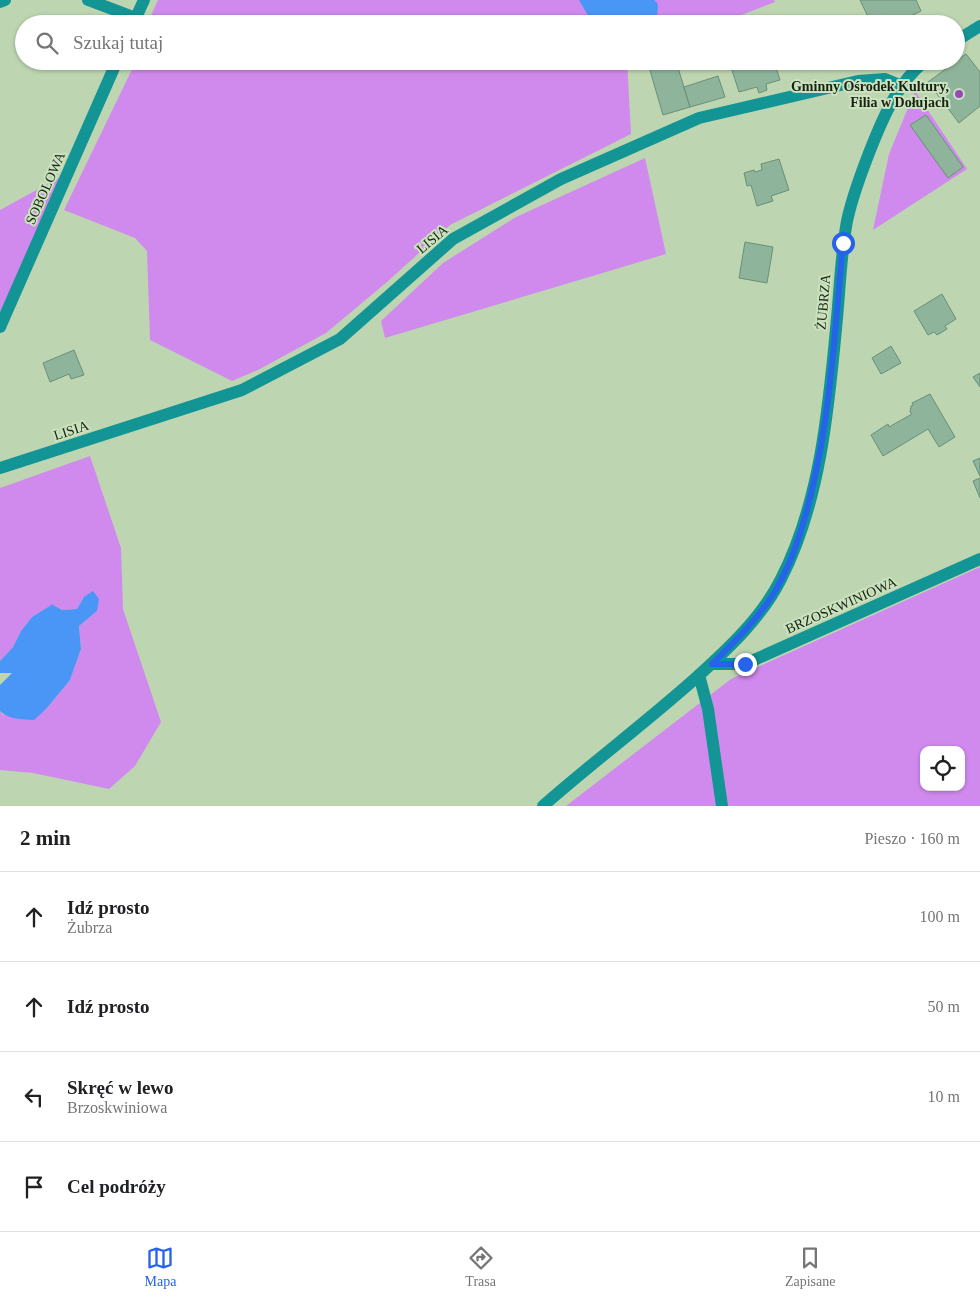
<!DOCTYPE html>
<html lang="pl">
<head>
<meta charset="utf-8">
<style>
	body { margin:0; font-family:"Times New Roman",serif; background:#f2f2f2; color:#202124 }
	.controls { position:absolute; right:15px; bottom:15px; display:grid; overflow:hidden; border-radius:10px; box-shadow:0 1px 4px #0004 }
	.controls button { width:45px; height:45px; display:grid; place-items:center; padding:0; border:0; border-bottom:1px solid #e0e0e0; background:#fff; color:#202124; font:25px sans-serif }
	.stop { position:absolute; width:15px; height:15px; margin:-11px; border:4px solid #2563eb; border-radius:50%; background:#fff }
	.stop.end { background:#2563eb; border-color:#fff; box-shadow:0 1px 5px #0008 }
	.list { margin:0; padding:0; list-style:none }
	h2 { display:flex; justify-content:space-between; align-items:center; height:65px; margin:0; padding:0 20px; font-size:21px }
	h2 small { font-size:16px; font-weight:400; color:#757577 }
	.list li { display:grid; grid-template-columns:32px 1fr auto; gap:15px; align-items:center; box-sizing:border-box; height:90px; padding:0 20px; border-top:1px solid #e0e0e0 }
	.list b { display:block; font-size:19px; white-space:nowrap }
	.list p { margin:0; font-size:16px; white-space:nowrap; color:#757577 }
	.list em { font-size:16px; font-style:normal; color:#757577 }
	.icon { flex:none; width:28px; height:28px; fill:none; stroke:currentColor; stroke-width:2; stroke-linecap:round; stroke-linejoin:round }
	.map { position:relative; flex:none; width:980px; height:806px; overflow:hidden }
	.search { position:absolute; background:#fff; box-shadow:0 1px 4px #0004; left:15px; right:15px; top:15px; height:55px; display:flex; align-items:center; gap:12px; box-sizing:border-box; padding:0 18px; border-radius:28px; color:#757577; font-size:19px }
	.sheet { height:425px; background:#fff }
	nav { display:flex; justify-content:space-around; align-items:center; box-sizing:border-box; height:70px; border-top:1px solid #e0e0e0; background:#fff; font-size:14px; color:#757577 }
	nav a { display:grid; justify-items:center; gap:2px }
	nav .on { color:#2563eb }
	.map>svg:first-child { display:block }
</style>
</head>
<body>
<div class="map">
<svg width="980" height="806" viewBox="0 0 980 806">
	<rect width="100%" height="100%" fill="#bdd6b1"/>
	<g fill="#d08aed" fill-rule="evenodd">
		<path d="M158,0H774L775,2L718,24H147Z"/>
		<path d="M136,61H627L631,134L450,225L387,282L326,333L258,370L232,381L150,340L147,251L135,238L64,210Z"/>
		<path d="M915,91L967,169L873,230L889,154Z"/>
		<path d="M645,158L666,254L385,338L381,321L443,263L516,217Z"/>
		<path d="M64,175L0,312V210Z"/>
		<path d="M90,456L121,548L123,609L161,722L135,766L109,789L33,773L0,770V711L3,715L47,708L70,680L81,649L79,626L97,611L84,597L77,609L62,610L52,605L32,617L21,631L13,647L0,661V488Z"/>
		<path d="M980,567V806H566L731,679ZM924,750H961V787H924Z"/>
	</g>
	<g fill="#4a96f7">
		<path d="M579,0H654L658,4L657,22L654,24H593Z"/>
		<path d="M93,591L99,599L97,611L79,626L81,649L70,680L47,708L34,720C22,719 9,720 0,711V685L12,673H0V661L13,647L21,631L32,617L53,604V605L62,610L77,609L84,597Z"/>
	</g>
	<g fill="#8eb59b" stroke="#699076">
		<path d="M860,0H916L921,11L894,24H889L885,15L871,23Z"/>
		<path d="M966,54L980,72V106L959,123L928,82Z"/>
		<path d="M668,61H676L690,107L663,115L649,67Z"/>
		<path d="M741,61H774L780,80L766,84L767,90L759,93L757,87L739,92L730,64Z"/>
		<path d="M718,76L725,97L690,107L684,87Z"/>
		<path d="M926,115L963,167L948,178L910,125Z"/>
		<path d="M779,159L789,190L771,196L773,201L757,206L751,185L747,186L744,173L754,170L755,172L762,170L761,164Z"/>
		<path d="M745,242L773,247L767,283L739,278Z"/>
		<path d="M942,294L956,319L945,326L947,329L937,335L934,332L928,335L914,311Z"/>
		<path d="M891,346L901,363L881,374L872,358Z"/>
		<path d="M74,350L84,375L71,379L69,374L50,382L43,363Z"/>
		<path d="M980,373V387L973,377Z"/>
		<path d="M930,394L955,437L939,447L928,429L883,456L871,435L888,424L889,427L912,414L910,412L911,406L913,405L912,403Z"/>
		<path d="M980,458V476L973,461Z"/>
		<path d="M980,478V498L973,481Z"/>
	</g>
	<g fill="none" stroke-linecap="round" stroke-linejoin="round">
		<g stroke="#139495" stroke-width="12">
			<path d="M88,0L136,18"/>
			<path d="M0,2L5,0"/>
			<path d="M133,24L144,0"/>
			<path d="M956,41L980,26"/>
			<path d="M0,327L117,61"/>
			<path d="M0,468L242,390L340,339L453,239L561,179L699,118L858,81L885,79L902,86"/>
			<path d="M712,664H745L980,559"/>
			<path d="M699,675L708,709L722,806"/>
			<path d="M543,806C594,761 648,721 698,676C730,647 762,617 781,579C821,501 829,404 837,318C840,286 841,253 847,221C853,193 864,165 875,138C887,109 900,81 925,61"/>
		</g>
	</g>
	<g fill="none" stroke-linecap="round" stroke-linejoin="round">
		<path stroke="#2563eb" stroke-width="6" d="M745,664H712C734,642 757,620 774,593C792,563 803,528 811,494C831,412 835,327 843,243"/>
	</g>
	<circle fill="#9948b7" stroke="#cae3be" stroke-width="2" cx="959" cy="94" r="5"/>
	<g text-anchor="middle" stroke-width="4" stroke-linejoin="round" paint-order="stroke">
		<g font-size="14" font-weight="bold" fill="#192215" stroke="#cae3be" text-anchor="end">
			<text x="949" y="91">Gminny Ośrodek Kultury,<tspan x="949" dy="16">Filia w Dołujach</tspan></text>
		</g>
		<g font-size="14" fill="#192215" stroke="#cae3be">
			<text transform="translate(45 188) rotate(-66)" y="5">SOBOLOWA</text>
			<text transform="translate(432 239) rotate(-40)" y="5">LISIA</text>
			<text transform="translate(823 302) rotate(-85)" y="5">ŻUBRZA</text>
			<text transform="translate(71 430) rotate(-18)" y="5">LISIA</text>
			<text transform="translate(841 605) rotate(-24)" y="5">BRZOSKWINIOWA</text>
		</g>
	</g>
</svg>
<div class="controls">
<button><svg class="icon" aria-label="locate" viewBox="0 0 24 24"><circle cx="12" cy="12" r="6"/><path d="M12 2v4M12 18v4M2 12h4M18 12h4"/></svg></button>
</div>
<div class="stop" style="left:843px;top:243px"></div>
<div class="stop end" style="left:745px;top:664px"></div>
<div class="search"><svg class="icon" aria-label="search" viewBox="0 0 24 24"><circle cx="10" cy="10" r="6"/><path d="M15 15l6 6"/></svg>Szukaj tutaj</div>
</div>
<section class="sheet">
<h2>2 min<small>Pieszo · 160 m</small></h2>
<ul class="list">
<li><svg class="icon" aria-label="ahead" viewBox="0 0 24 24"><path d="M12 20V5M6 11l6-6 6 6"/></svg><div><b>Idź prosto</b><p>Żubrza</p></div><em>100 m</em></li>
<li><svg class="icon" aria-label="ahead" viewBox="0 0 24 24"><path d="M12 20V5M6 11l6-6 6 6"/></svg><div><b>Idź prosto</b></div><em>50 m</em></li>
<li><svg class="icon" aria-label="left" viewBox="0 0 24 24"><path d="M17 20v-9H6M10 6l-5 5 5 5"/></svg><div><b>Skręć w lewo</b><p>Brzoskwiniowa</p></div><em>10 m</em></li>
<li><svg class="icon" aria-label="arrive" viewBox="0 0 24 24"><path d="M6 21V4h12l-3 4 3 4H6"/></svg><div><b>Cel podróży</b></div></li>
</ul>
</section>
<nav>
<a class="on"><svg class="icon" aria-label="map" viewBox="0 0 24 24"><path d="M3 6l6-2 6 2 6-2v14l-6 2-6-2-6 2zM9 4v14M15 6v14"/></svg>Mapa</a>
<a><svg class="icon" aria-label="directions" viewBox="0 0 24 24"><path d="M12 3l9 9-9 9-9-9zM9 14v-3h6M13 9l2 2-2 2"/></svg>Trasa</a>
<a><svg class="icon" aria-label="saved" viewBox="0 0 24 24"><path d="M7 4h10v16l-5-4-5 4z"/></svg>Zapisane</a>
</nav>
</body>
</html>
